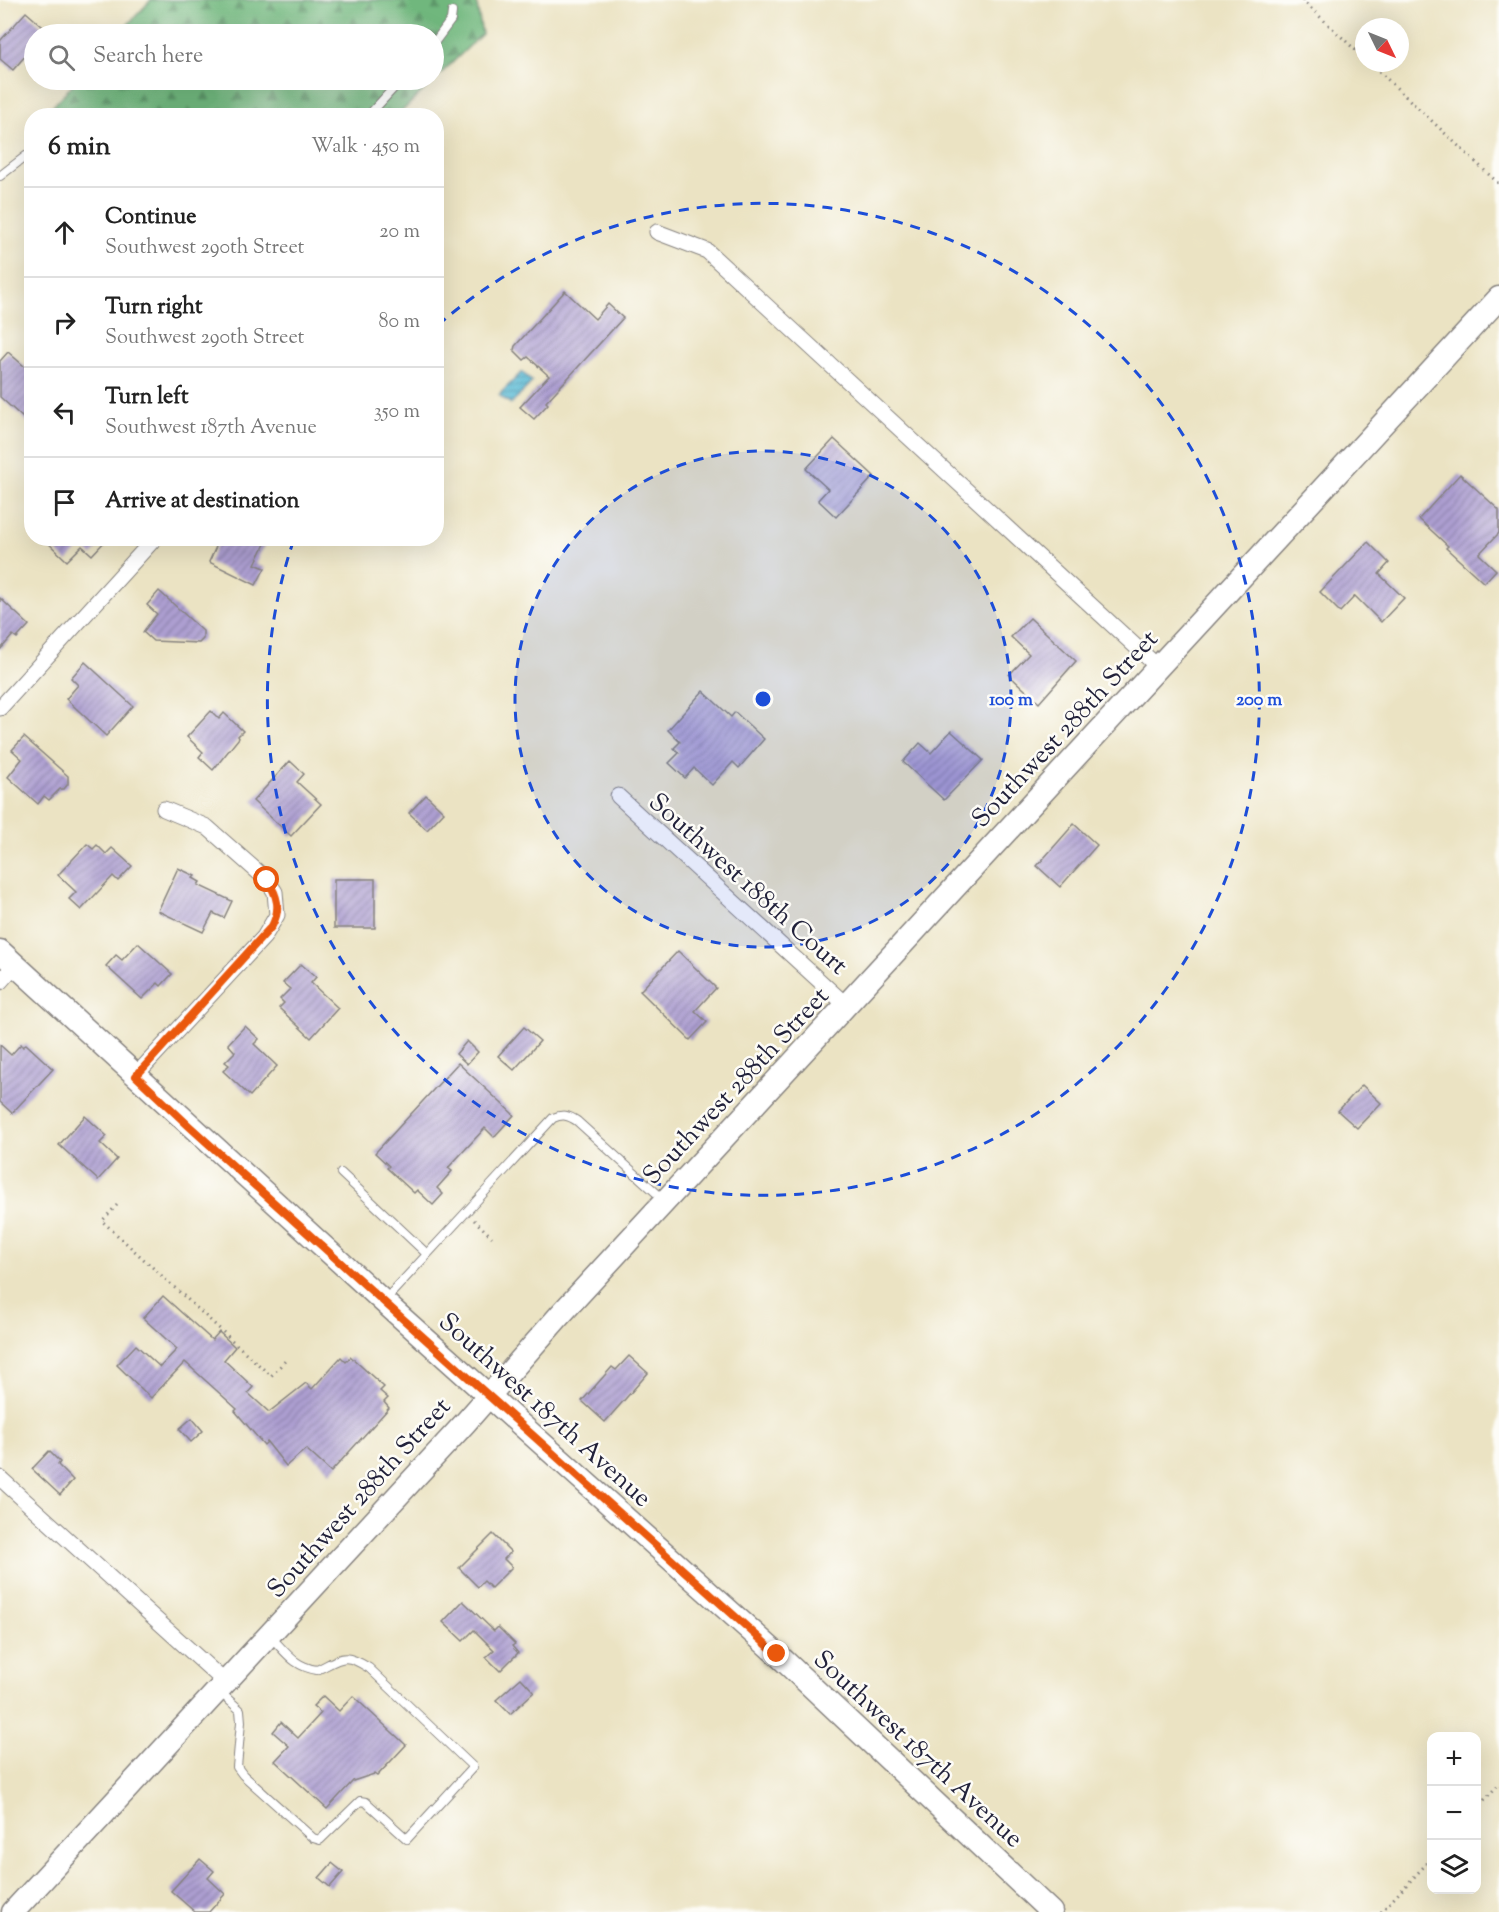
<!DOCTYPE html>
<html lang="en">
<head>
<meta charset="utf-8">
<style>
	body { margin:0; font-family:"Sorts Mill Goudy",serif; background:#f2f2f2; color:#222 }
	.controls { position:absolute; right:18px; bottom:18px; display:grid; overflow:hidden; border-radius:12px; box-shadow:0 6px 24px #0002 }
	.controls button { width:54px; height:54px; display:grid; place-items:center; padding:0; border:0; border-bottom:2px solid #e0e0e0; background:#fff; color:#222; font:30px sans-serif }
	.compass { position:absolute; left:1355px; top:18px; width:54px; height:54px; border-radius:50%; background:#fff; box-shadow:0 6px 24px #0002; rotate:133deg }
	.stop { position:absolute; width:18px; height:18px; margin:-14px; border:4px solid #ea580c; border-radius:50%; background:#fff }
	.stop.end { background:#ea580c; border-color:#fff; box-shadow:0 2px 6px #0008 }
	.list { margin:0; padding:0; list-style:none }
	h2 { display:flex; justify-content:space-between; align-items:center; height:78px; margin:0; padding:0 24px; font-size:26px }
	h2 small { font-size:20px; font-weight:400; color:#767676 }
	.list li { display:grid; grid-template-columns:39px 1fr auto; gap:18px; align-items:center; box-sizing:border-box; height:90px; padding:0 24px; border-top:2px solid #e0e0e0 }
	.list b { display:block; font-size:22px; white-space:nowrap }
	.list p { margin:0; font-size:20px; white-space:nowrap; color:#767676 }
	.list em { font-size:20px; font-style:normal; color:#767676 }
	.icon { flex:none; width:33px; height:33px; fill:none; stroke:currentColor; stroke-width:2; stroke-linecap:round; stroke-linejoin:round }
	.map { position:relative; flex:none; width:1499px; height:1912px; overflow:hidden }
	.search { position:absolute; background:#fff; box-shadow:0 6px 24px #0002; left:24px; top:24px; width:420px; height:66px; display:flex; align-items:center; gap:15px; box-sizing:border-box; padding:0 21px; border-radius:33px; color:#767676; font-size:22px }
	.panel { position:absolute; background:#fff; box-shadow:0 6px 24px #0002; left:24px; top:108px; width:420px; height:438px; border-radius:24px }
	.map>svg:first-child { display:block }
</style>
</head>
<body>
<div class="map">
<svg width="1499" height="1912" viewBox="0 0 1499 1912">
	<defs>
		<pattern id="forest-firs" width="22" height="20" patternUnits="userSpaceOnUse" patternTransform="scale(1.5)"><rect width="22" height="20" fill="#70b77d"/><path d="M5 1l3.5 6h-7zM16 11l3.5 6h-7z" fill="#5c9468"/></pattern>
		<pattern id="water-rules" width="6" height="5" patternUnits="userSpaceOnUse" patternTransform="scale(1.5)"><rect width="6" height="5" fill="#56b9d4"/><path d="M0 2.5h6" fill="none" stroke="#4796ad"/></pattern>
		<pattern id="building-hatch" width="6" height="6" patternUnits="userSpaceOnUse" patternTransform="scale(1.5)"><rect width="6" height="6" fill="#ad9fd1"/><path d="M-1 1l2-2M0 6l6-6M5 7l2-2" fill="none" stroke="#8c81ab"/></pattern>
	</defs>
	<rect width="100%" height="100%" fill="#fdfcf7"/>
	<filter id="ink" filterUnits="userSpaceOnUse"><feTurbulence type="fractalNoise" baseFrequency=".0167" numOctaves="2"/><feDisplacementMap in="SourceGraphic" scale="12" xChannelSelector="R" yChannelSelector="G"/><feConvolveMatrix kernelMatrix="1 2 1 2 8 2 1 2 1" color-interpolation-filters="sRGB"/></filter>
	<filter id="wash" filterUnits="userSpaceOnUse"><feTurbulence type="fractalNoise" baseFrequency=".008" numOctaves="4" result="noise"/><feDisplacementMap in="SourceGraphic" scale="24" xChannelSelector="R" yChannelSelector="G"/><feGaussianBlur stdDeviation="1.35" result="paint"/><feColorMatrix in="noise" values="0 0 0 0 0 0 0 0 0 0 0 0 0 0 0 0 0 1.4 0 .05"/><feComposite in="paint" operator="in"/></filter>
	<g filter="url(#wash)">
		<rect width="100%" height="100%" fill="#ebe3c3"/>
		<path fill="url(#forest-firs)" stroke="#496c5c" stroke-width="1.5" d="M151,0H476L482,34L398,115L44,116L77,80H434V34H119Z"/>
		<path fill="url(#water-rules)" stroke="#3c6e88" stroke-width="1.5" d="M522,372L532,382L511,404L499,395Z"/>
		<g id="blocks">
			<g fill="url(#building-hatch)">
				<path d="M26,12L51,34H34V46L13,70L0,59V41Z"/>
				<path d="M565,291L595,319L608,304L623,318L546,402L548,404L534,419L520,407L549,376L528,357L524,360L514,350L515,346Z"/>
				<path d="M8,352L32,373V426L0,397V361Z"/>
				<path d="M834,439L874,476L836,517L818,500L828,489L806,469Z"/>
				<path d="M1460,474L1499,510V533L1479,554L1496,570L1484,583L1446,548L1448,546L1419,519Z"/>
				<path d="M43,538H108L92,555L82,546L67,561Z"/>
				<path d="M220,538H253L265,544L255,564L265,568L256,585L209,562Z"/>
				<path d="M1368,542L1389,563L1379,574L1404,598L1381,622L1355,596L1340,612L1320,592Z"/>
				<path d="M159,591L203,631V639L199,643L153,641L143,632L157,614L147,605Z"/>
				<path d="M0,598L29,625L17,638L13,635L0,650Z"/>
				<path d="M1030,618L1076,661L1039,703L1009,675L1029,654L1011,637Z"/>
				<path d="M85,662L133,706L106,736L66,699L78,685L71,678Z"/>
				<path d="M703,691L731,717L735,712L764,739L739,768L733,762L712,785L694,768L685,778L669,763L679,753L674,748L680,742L668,730Z"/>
				<path d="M211,711L219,719L224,713L243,731L238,736L239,738L213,770L199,757L203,752L187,737Z"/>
				<path d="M951,731L983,760L944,800L903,762L920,743L931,753Z"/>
				<path d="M24,737L68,776V784L64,789H60L49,800L44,796L38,804L8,777L22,759L12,750Z"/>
				<path d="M290,761L304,774L297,782L321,804L291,836L253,801Z"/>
				<path d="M426,795L444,812L427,830L409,813Z"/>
				<path d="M1074,824L1097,845L1060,887L1037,866Z"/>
				<path d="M87,844L93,849L97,845L106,854L112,848L132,866L118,881L113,876L81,910L69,899L76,892L58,875Z"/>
				<path d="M178,868L195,876L193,878L200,882L198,885L232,901L224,918L213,913L203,932L158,911Z"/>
				<rect x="334" y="879" width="41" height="49"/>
				<path d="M138,943L172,974L161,986L158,983L142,999L106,966L116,955L122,960Z"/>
				<path d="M678,951L716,988L695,1011L707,1022L690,1040L640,991Z"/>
				<path d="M301,964L316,977L311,983L338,1008L311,1038L279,1008L284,1003L280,999L290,989L283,983Z"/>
				<path d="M245,1026L259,1039L254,1044L277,1066L250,1096L223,1071L229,1065L225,1062L235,1052L228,1044Z"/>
				<path d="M524,1027L540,1041L514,1070L498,1056Z"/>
				<path d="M467,1041L478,1052L467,1064L456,1054Z"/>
				<path d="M21,1044L23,1047L26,1044L53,1069L12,1113L0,1102V1045L11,1055Z"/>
				<path d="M458,1063L514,1115L494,1137L485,1128L448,1168L452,1171L437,1188L443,1194L433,1205L417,1190L414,1193L387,1168L389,1166L375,1153Z"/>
				<path d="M1362,1085L1381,1103L1357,1128L1338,1111Z"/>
				<path d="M85,1116L107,1136L100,1143L117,1159L98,1180L59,1145Z"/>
				<path d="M163,1296L212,1340L219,1332L235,1347L224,1360L253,1387L248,1393L269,1412L306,1383L312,1389L341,1357L346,1362L351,1357L384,1387L380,1391L388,1398L384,1402L389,1408L331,1472L306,1449L286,1466L267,1442L264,1445L235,1411L237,1409L185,1362L151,1398L117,1365L136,1345L160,1367L177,1349L143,1318Z"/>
				<path d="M629,1356L648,1373L605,1422L582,1401L612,1367L616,1370Z"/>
				<path d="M192,1418L203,1431L191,1442L179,1429Z"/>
				<path d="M49,1451L60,1462L58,1465L73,1480L60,1495L32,1469Z"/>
				<path d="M493,1534L511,1552L504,1559L512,1567L491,1588L484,1581L478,1587L459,1568Z"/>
				<path d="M463,1601L494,1631L498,1627L515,1644L512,1646L518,1653L500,1671L486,1657L494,1650L474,1630L463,1641L443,1622Z"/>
				<path d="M521,1678L534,1692L510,1714L496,1700Z"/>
				<path d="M323,1696L339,1711L353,1696L406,1745L377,1776L374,1774L353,1781L327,1809L275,1761L289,1746L273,1732L281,1722L298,1738L321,1713L313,1706Z"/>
				<path d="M200,1859L214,1871L208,1878L225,1894L209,1912H195L171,1891Z"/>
				<path d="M332,1863L343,1872L330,1887L319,1878Z"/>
			</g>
		</g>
	</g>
	<g filter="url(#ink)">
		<use href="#blocks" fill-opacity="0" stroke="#86827f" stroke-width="1.5"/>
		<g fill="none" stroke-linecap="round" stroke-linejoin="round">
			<g stroke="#86827f" stroke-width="10">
				<g id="lane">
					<path d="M434,43L451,20L452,12"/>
					<path d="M368,116L401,80"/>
					<path d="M0,176L26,156L32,155"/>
					<path d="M341,1173L427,1254"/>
					<path d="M385,1300L553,1118C563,1114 568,1115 577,1121L663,1199"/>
					<path d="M220,1692L240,1710L241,1722L237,1767L243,1775L313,1838L320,1840L360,1801L366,1802L407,1839L473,1767L369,1668C343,1652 342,1658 317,1670C293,1666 286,1652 270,1636"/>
				</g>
			</g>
			<g stroke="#86827f" stroke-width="17">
				<g id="street">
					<path d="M657,232L707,251L1159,668"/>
					<path d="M0,708L155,538"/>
					<path d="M618,796L847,1006"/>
					<path d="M0,982L15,965"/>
					<path d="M136,1075L264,937L277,915L275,892L267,880L207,827L164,809"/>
					<path d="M0,1478L226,1683"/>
				</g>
			</g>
			<g stroke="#86827f" stroke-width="25">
				<g id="secondary">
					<path d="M0,951L384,1302L777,1654L1051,1912"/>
					<path d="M13,1912L465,1423L560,1315L1499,298"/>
				</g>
			</g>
			<g stroke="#86827f" stroke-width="3" stroke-dasharray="1.5 4.5" stroke-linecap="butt">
				<path d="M1302,0L1364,58"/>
				<path d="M1370,63L1499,184"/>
				<path d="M117,1205L102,1221L271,1376L286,1360"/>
				<path d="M474,1220L492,1237"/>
				<path d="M1476,1809L1499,1784"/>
				<path d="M1381,1912L1432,1858"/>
			</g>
			<use href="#lane" stroke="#fff" stroke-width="8"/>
			<use href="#street" stroke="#fff" stroke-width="15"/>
			<use href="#secondary" stroke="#fff" stroke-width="22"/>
		</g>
	</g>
	<g fill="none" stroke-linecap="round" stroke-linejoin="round" filter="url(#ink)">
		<path stroke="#ea580c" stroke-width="8" d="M267,880C278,896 281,909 272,926L136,1076L189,1126L384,1302L777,1654"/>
	</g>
	<circle cx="763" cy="699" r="248" fill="#1d4ed8" fill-opacity=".12"/>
	<g fill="none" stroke="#1d4ed8" stroke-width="3" stroke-dasharray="10 8">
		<circle cx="763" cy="699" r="248"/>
		<path d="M438 325A496 496 0 1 1 293 542"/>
	</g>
	<g text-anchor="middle" stroke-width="5" stroke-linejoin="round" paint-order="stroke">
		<g font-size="26" fill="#22223b" stroke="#fdfcf7">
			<text transform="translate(1064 728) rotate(-47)" y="9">Southwest 288th Street</text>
			<text transform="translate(749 883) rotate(42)" y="9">Southwest 188th Court</text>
			<text transform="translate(735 1085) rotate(-47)" y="9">Southwest 288th Street</text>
			<text transform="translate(546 1409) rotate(42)" y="9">Southwest 187th Avenue</text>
			<text transform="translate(358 1497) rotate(-48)" y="9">Southwest 288th Street</text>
			<text transform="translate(919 1748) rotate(43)" y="9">Southwest 187th Avenue</text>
		</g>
	</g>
	<circle cx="763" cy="699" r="9" fill="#1d4ed8" stroke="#fdfcf7" stroke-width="3"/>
	<g font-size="18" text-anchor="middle" font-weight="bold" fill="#1d4ed8" stroke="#fdfcf7" stroke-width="5" stroke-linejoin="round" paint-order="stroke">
		<text x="1011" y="705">100 m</text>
		<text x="1259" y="705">200 m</text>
	</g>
</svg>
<div class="controls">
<button>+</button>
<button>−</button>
<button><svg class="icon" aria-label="layers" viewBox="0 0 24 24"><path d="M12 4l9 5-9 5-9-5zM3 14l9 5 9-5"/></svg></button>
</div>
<svg class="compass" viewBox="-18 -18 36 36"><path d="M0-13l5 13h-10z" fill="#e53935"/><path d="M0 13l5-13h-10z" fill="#767676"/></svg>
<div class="stop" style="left:267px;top:880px"></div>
<div class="stop end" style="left:777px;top:1654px"></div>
<div class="search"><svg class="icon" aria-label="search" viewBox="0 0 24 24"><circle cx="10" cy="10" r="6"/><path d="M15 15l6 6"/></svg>Search here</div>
<section class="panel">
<h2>6 min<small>Walk · 450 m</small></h2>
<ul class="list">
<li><svg class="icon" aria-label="ahead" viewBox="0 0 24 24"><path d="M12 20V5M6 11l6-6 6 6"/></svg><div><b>Continue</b><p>Southwest 290th Street</p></div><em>20 m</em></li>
<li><svg class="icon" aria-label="right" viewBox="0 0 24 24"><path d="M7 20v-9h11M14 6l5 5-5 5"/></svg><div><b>Turn right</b><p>Southwest 290th Street</p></div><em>80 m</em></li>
<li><svg class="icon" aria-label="left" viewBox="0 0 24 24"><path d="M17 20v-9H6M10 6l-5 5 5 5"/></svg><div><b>Turn left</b><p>Southwest 187th Avenue</p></div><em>350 m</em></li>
<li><svg class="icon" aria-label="arrive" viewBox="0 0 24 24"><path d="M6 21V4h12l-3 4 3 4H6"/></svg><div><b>Arrive at destination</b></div></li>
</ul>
</section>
</div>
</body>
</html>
